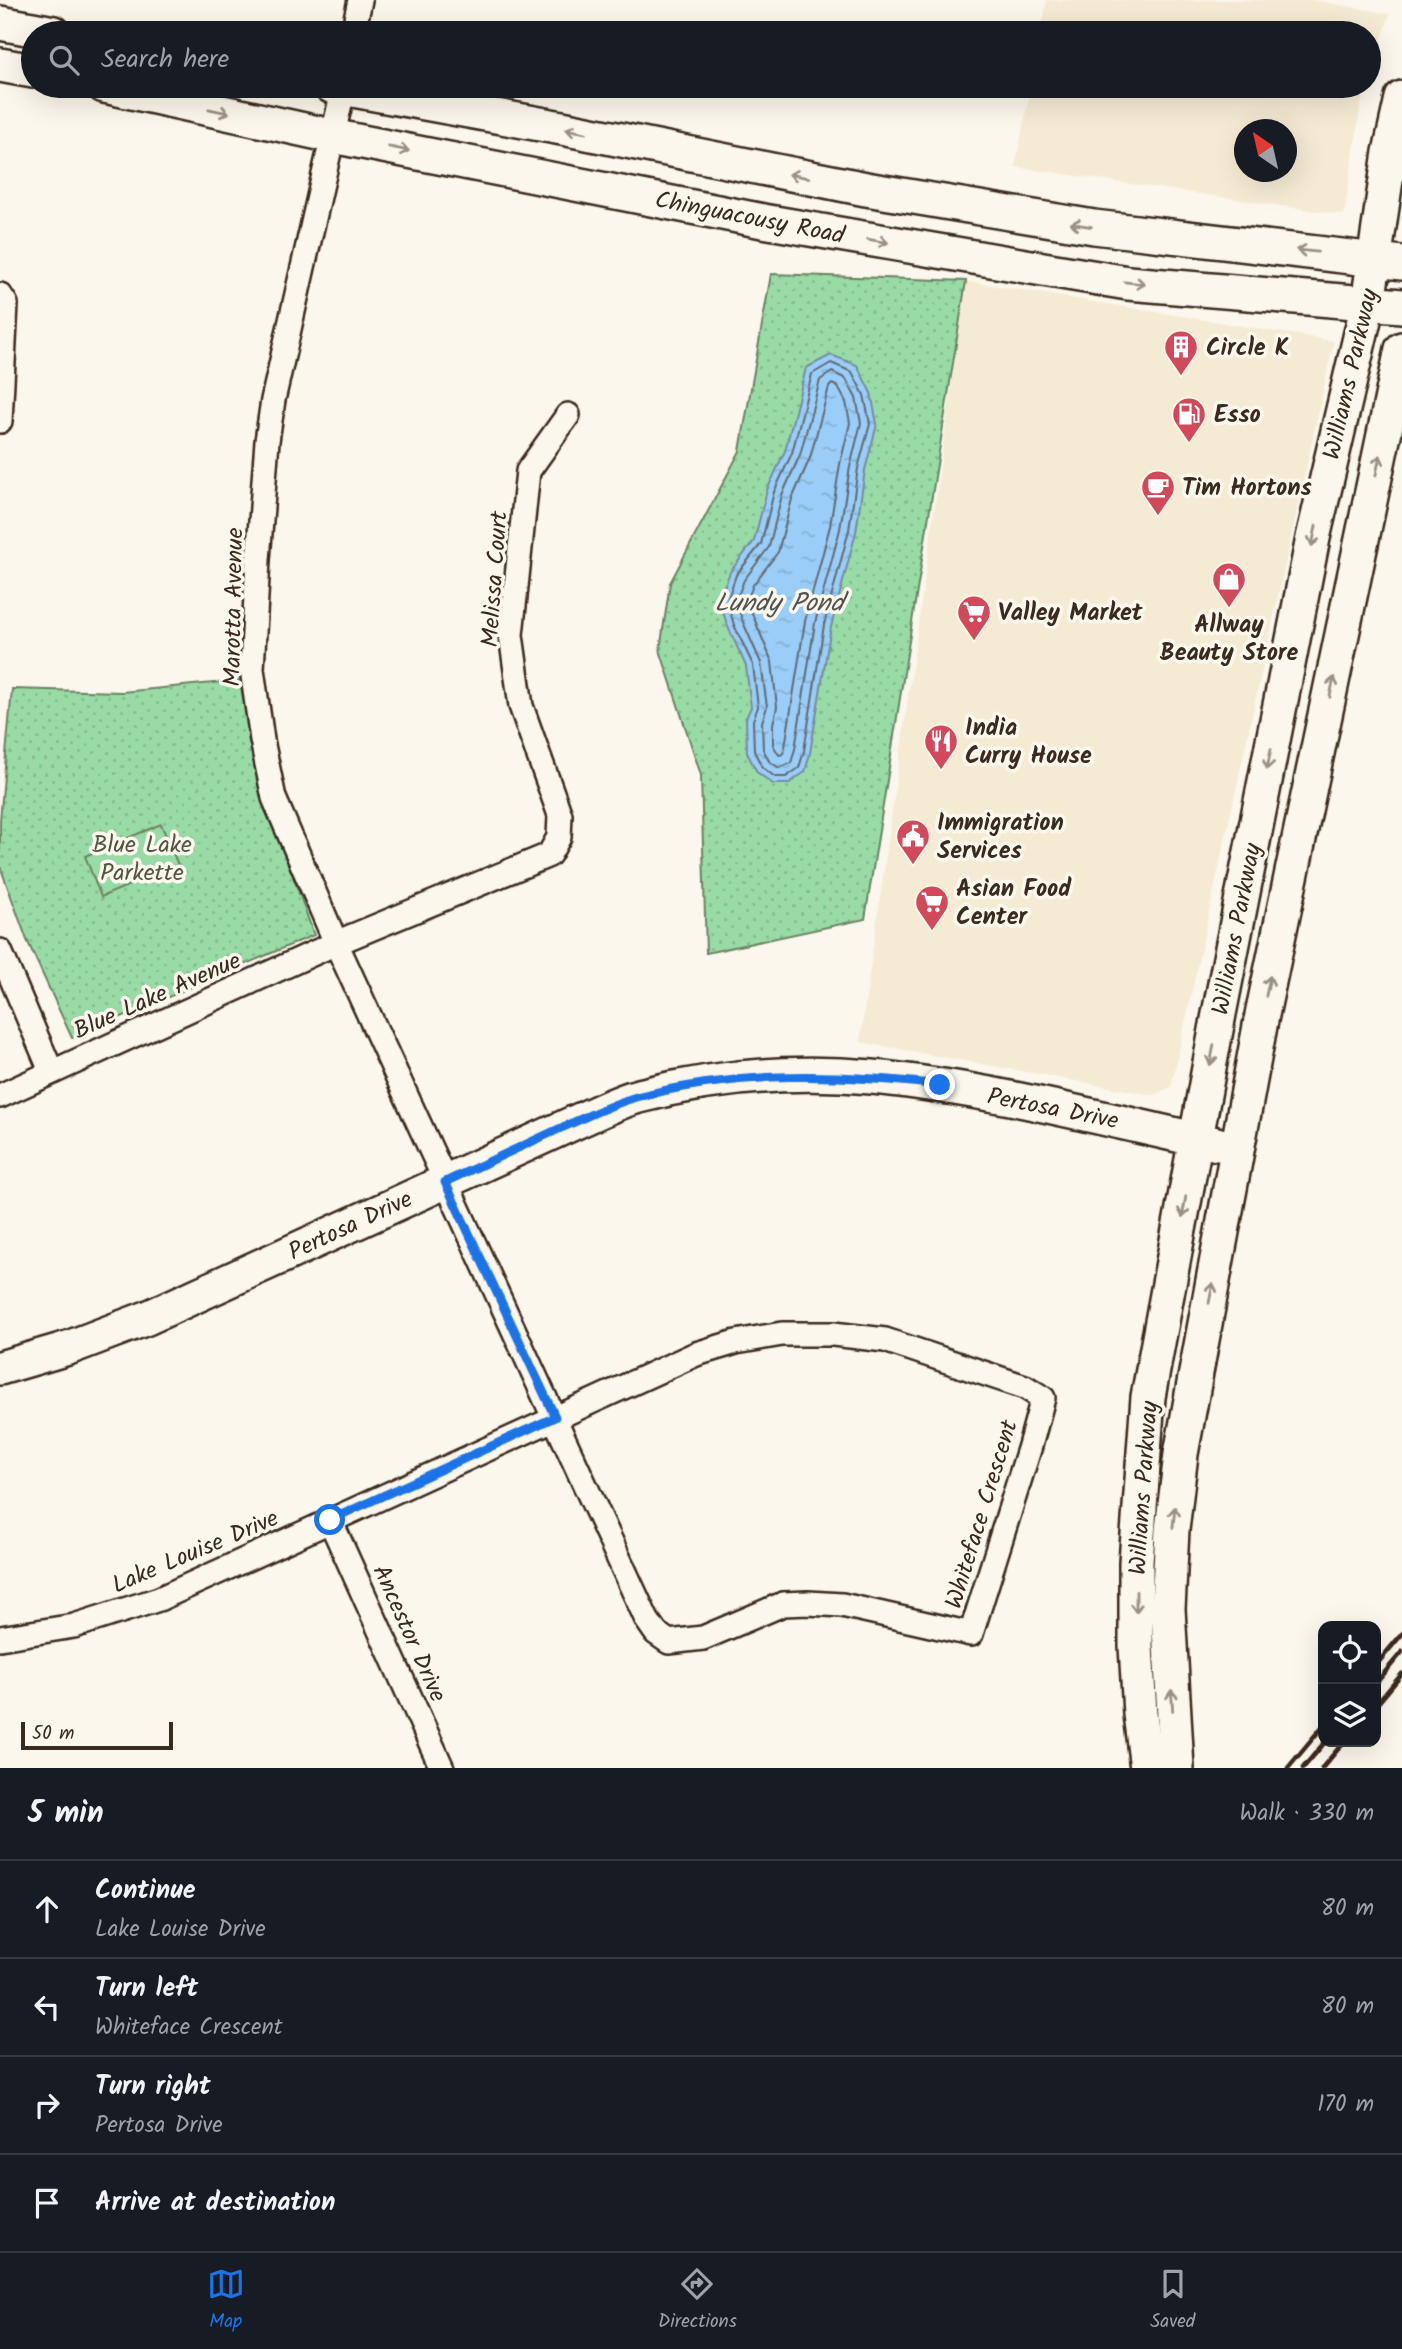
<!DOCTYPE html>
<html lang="en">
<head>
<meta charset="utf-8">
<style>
	body { margin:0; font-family:Kalam,sans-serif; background:#20242c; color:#f1f3f6 }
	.controls { position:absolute; right:21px; bottom:21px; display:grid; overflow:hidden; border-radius:14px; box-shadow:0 7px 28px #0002 }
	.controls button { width:63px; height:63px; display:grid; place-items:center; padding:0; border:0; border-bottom:2px solid #363941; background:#171b24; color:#f1f3f6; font:35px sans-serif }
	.compass { position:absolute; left:1234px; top:119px; width:63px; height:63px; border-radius:50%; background:#171b24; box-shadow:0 7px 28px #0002; rotate:326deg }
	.scale { position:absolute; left:21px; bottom:18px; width:152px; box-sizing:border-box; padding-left:7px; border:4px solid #3b2a1e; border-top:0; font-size:19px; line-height:24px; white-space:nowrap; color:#3b2a1e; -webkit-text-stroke:5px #fbf7ec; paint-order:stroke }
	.stop { position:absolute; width:21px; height:21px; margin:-16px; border:5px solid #1a73e8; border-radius:50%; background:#fff }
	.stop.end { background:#1a73e8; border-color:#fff; box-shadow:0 2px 7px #0008 }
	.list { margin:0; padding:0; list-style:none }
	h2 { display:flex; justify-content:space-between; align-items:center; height:91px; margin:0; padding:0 28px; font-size:30px }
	h2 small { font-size:23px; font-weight:400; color:#9ea1a6 }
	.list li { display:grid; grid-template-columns:46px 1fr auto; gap:21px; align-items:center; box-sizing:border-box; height:98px; padding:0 28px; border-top:2px solid #363941 }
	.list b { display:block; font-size:26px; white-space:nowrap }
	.list p { margin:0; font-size:23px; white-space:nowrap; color:#9ea1a6 }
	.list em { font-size:23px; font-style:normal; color:#9ea1a6 }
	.icon { flex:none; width:38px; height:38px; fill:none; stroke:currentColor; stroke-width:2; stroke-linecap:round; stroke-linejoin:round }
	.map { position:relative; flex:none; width:1402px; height:1768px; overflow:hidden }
	.search { position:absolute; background:#171b24; box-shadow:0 7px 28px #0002; left:21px; right:21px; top:21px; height:77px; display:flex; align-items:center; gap:18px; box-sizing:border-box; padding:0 24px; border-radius:38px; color:#9ea1a6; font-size:26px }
	.sheet { height:483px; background:#171b24 }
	nav { display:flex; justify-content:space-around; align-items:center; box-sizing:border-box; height:98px; border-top:2px solid #363941; background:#171b24; font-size:19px; color:#9ea1a6 }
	nav a { display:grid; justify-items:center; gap:4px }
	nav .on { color:#1a73e8 }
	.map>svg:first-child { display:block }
</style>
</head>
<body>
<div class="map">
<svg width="1402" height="1768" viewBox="0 0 1402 1768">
	<defs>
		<pattern id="grass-dots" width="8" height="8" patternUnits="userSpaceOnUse" patternTransform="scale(1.75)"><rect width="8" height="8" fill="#99dba6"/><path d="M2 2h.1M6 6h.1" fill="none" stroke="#85bc8e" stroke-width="1.8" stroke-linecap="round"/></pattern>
		<pattern id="water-ripples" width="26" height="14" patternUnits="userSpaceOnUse" patternTransform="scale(1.75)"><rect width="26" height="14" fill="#9acdf7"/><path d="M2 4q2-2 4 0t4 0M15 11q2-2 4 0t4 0" fill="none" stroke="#86b0d3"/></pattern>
	</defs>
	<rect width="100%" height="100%" fill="#fbf7ec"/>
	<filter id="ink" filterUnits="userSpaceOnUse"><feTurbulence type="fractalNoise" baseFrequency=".0143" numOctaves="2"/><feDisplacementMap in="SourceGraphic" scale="14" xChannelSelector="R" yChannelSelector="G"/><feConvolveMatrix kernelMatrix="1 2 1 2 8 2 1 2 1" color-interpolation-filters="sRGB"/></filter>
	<g filter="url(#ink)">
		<g fill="#f5ebd4" fill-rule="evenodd">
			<path d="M1047,0H1313L1390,14L1369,79V33H1041Z"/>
			<path d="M1031,86H1367L1361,104L1344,215L1015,167ZM1244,130H1286V172H1244Z"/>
			<path d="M966,281L1334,341L1171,1087L1153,1095L860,1042Z"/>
		</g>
		<g fill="url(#grass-dots)" stroke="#6a8262" stroke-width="2">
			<path d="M771,274L966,281L865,919L706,953L701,775L660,650L670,583L740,451Z"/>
			<path d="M243,680L263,792L314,935L72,1038L27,940L0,866V820L12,689L122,692Z"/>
		</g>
		<path fill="#99dba6" stroke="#6a8262" stroke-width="2" d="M161,824L178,865L101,897L85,856Z"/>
		<path fill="url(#water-ripples)" stroke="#748ca0" stroke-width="2" d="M831,355L857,365L871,393L877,424L865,470L856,532L831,627L810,753L805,772L788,784H773L757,772L747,753L746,718L751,707L746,666L728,627L719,600L730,572L754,541L767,490L785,451L806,368Z"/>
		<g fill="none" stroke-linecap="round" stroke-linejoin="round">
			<g stroke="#616b75" stroke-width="2">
				<path d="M831,363L852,372L864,395L870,424L858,468L849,530L824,625L804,751L799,768L786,777H775L762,767L754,751L753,720L758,707L753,665L734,625L727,601L736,575L761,544L774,492L792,453L812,374Z"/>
				<path d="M832,372L846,379L856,398L861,423L850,467L840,529L815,623L795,749L791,763L779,768L769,761L763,749L762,722L767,707L761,663L743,622L736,601L744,580L769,547L782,495L800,455L820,380Z"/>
				<path d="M832,384L838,387L846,402L850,423L840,464L830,526L805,621L785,747L783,754L779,755L773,745V724L777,707L772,662L747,601L753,585L778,552L792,499L810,458L829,387Z"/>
			</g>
			<g stroke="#3b2a1e" stroke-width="28">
				<g id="street">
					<path d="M353,33L360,0"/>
					<path d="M0,295L6,304L0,421"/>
					<path d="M0,951L51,1071"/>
					<path d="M0,1096L336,943L549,855L559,837L560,815L521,706L511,635L528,471L568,415"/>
					<path d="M330,1520L442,1768"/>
					<path d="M0,1638L74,1626L159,1599L696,1354L736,1342L782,1334H833L885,1340L1025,1387L1043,1398L1030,1446L971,1634L842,1605L808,1603L783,1604L703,1638L669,1642L656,1633L647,1620L336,943L274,798L262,740L252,669L258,560L267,441L273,400L344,86"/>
				</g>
			</g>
			<g stroke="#3b2a1e" stroke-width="38">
				<g id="secondary">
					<path d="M0,23L54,33"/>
					<path d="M0,65L33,71"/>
					<path d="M104,86L332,136L763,221L1043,269L1128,283L1402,306"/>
					<path d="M331,86L562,128L866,189L1094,227L1402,263"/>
					<path d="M0,1368L68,1348L147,1318L580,1120C599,1112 619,1101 639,1096C714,1077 795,1070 872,1077C988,1088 1103,1119 1217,1144"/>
					<path d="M1147,1768L1140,1714L1136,1646V1562L1148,1397L1219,1014L1313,538L1368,303L1390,152L1402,98"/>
					<path d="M1177,1768L1168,1609L1172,1530L1181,1454L1262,1015L1402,349"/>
				</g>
			</g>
			<use href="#street" stroke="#fbf7ec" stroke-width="23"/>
			<use href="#secondary" stroke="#fbf7ec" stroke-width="33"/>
			<g stroke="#3b2a1e" stroke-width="5">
				<path d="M1376,1665L1402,1634"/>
				<path d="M1376,1683L1402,1652"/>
				<path d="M1376,1705L1402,1674"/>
				<path d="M1288,1768L1323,1726"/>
				<path d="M1303,1768L1325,1742"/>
				<path d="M1322,1768L1344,1742"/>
			</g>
		</g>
		<defs><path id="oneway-shaft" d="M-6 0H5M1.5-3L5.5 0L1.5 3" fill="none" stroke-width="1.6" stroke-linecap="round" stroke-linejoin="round" transform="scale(1.75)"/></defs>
		<g stroke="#9b9085">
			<use href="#oneway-shaft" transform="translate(219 111) rotate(12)"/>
			<use href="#oneway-shaft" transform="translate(576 131) rotate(-169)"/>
			<use href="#oneway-shaft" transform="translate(399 149) rotate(11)"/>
			<use href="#oneway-shaft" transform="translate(799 176) rotate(-169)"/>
			<use href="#oneway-shaft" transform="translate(1081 225) rotate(-171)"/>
			<use href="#oneway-shaft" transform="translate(878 241) rotate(10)"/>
			<use href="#oneway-shaft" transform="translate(1307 251) rotate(-174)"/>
			<use href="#oneway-shaft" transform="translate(1135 283) rotate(6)"/>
			<use href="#oneway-shaft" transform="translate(1378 465) rotate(-78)"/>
			<use href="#oneway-shaft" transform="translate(1314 536) rotate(102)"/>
			<use href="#oneway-shaft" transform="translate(1332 687) rotate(-78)"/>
			<use href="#oneway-shaft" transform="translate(1269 759) rotate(101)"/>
			<use href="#oneway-shaft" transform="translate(1268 986) rotate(-78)"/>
			<use href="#oneway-shaft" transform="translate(1212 1055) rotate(100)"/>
			<use href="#oneway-shaft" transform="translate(1184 1207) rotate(100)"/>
			<use href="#oneway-shaft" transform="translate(1211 1293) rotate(-79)"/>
			<use href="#oneway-shaft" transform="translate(1174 1517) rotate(-84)"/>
			<use href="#oneway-shaft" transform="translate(1136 1602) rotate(90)"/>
			<use href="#oneway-shaft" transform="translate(1172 1700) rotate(-94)"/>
		</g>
	</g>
	<g fill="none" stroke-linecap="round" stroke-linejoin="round" filter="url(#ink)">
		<path stroke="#1a73e8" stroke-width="9" d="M330,1520L555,1417L445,1182C484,1164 522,1146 561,1128C586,1117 613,1103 640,1096C742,1071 836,1073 940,1085"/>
	</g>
	<defs>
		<g id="building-pin" transform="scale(1.75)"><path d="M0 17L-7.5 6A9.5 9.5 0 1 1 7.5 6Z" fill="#d1495b" stroke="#fbf7ec"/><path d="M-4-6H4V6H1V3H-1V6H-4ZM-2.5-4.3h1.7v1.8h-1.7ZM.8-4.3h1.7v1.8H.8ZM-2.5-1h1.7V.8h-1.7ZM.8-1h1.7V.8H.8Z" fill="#fff"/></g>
		<g id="fuel-pin" transform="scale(1.75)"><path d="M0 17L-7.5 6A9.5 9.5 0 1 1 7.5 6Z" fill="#d1495b" stroke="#fbf7ec"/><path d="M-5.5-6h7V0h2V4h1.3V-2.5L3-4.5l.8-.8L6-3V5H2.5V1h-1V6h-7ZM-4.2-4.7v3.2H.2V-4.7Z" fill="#fff"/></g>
		<g id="cafe-pin" transform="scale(1.75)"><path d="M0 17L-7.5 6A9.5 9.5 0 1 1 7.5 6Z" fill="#d1495b" stroke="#fbf7ec"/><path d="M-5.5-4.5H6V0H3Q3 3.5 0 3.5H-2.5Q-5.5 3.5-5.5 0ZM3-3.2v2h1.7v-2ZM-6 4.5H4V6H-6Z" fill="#fff"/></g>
		<g id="shop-pin" transform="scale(1.75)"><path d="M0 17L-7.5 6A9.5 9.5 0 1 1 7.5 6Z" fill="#d1495b" stroke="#fbf7ec"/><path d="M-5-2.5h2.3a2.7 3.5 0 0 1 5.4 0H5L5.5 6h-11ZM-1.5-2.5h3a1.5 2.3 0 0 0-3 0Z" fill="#fff"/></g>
		<g id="supermarket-pin" transform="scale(1.75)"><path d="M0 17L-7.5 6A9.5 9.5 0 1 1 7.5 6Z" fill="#d1495b" stroke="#fbf7ec"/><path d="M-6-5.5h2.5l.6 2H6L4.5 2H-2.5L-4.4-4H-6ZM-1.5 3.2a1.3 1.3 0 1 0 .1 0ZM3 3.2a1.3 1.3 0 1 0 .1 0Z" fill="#fff"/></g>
		<g id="restaurant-pin" transform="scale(1.75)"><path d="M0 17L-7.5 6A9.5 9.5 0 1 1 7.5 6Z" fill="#d1495b" stroke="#fbf7ec"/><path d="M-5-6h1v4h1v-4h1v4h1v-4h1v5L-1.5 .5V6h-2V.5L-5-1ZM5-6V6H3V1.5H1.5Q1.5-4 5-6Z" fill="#fff"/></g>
		<g id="civic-pin" transform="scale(1.75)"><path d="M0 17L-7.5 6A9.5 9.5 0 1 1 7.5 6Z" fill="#d1495b" stroke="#fbf7ec"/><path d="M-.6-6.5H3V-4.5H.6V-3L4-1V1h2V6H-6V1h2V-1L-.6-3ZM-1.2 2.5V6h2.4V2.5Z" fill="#fff"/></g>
	</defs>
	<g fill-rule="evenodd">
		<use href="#building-pin" x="1181" y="347"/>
		<use href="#fuel-pin" x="1189" y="414"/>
		<use href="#cafe-pin" x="1158" y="487"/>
		<use href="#shop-pin" x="1229" y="579"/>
		<use href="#supermarket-pin" x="974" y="612"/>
		<use href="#restaurant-pin" x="941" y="741"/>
		<use href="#civic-pin" x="913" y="836"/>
		<use href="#supermarket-pin" x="932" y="902"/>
	</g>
	<g text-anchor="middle" stroke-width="7" stroke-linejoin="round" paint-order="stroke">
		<g font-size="24" fill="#3b2a1e" stroke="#fbf7ec">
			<text transform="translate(750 217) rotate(11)" y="8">Chinguacousy Road</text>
			<text transform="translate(1350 374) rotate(-77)" y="8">Williams Parkway</text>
			<text transform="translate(494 579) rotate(-86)" y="8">Melissa Court</text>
			<text transform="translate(233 607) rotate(-89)" y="8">Marotta Avenue</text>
			<text transform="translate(1236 929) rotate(-79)" y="8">Williams Parkway</text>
			<text transform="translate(157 995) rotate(-24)" y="8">Blue Lake Avenue</text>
			<text transform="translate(1053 1108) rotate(11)" y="8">Pertosa Drive</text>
			<text transform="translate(350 1225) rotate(-25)" y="8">Pertosa Drive</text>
			<text transform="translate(1143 1488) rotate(-86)" y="8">Williams Parkway</text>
			<text transform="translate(981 1514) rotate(-73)" y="8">Whiteface Crescent</text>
			<text transform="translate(195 1551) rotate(-23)" y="8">Lake Louise Drive</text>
			<text transform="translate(410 1633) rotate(66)" y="8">Ancestor Drive</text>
		</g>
		<g font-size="24" font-weight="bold" fill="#3b2a1e" stroke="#fbf7ec" text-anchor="start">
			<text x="1206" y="355">Circle K</text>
			<text x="1214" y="422">Esso</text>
			<text x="1182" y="495">Tim Hortons</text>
			<text x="998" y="620">Valley Market</text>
			<text x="1229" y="632" text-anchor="middle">Allway<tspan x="1229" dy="28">Beauty Store</tspan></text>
			<text x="965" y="735">India<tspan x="965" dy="28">Curry House</tspan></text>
			<text x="937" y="830">Immigration<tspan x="937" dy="28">Services</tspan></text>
			<text x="956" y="896">Asian Food<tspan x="956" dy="28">Center</tspan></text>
		</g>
		<g font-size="24" fill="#525640" stroke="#fbf7ec">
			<text x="142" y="852">Blue Lake<tspan x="142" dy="28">Parkette</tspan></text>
		</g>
		<g font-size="26" font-style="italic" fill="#535354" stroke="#fbf7ec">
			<text x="779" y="611">Lundy Pond</text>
		</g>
	</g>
</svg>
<div class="controls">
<button><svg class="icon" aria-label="locate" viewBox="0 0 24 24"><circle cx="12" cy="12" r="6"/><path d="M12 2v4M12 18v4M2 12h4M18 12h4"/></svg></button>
<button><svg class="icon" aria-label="layers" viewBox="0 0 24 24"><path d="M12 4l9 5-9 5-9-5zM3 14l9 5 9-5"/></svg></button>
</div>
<svg class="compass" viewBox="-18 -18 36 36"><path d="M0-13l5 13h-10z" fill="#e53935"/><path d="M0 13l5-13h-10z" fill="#9ea1a6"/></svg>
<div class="scale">50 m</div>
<div class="stop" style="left:330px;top:1520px"></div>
<div class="stop end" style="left:940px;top:1085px"></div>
<div class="search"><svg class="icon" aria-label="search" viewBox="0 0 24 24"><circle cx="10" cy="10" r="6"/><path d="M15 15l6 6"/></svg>Search here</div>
</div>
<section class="sheet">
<h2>5 min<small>Walk · 330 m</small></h2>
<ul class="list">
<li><svg class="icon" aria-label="ahead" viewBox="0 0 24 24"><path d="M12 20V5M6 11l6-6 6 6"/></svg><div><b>Continue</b><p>Lake Louise Drive</p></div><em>80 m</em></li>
<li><svg class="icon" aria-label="left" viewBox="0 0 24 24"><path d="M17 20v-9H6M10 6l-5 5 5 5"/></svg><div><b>Turn left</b><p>Whiteface Crescent</p></div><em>80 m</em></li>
<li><svg class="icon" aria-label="right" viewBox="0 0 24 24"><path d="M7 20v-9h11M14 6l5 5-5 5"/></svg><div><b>Turn right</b><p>Pertosa Drive</p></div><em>170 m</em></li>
<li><svg class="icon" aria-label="arrive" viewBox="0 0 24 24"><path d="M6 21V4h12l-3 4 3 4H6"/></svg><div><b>Arrive at destination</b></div></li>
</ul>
</section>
<nav>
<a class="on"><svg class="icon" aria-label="map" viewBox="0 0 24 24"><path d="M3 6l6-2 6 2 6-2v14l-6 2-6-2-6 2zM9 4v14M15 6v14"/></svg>Map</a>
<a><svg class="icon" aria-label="directions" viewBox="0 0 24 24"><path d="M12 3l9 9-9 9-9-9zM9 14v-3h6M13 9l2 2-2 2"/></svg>Directions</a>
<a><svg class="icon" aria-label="saved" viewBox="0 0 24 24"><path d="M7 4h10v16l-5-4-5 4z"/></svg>Saved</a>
</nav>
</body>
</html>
